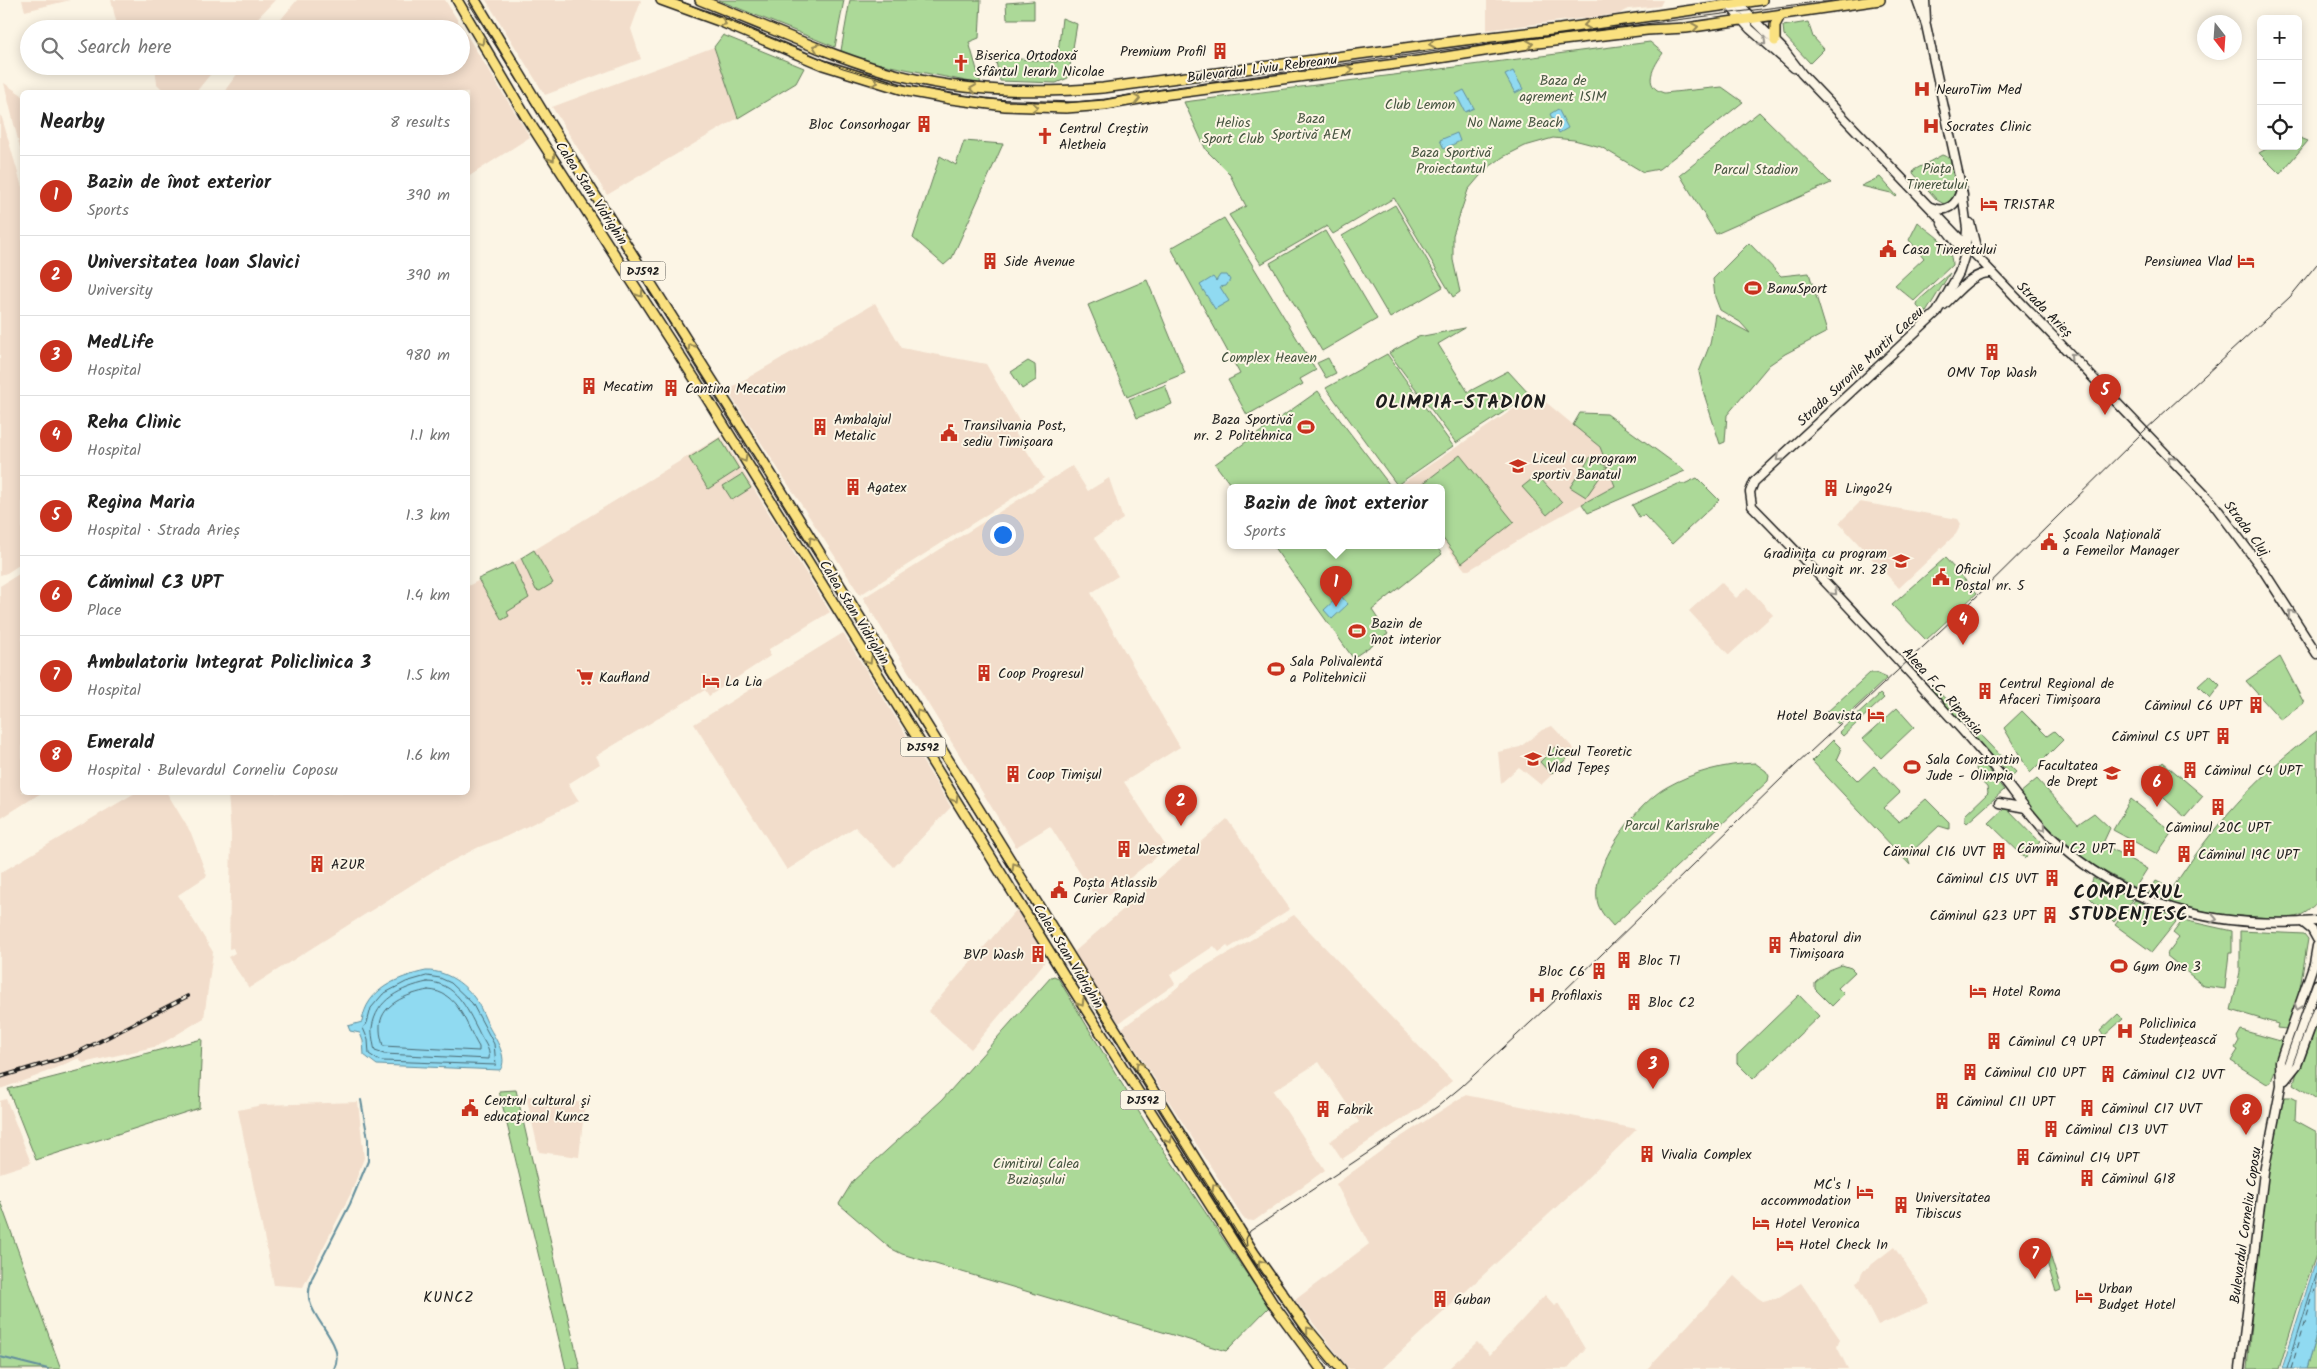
<!DOCTYPE html>
<html lang="en">
<head>
<meta charset="utf-8">
<style>
	body { margin:0; font-family:Kalam,sans-serif; background:#f6f6f6; color:#222 }
	.controls { position:absolute; right:15px; top:15px; display:grid; overflow:hidden; border-radius:8px; box-shadow:0 2px 12px #0003 }
	.controls button { width:45px; height:45px; display:grid; place-items:center; padding:0; border:0; border-bottom:1px solid #e0e0e0; background:#fff; color:#222; font:25px sans-serif }
	.compass { position:absolute; left:2197px; top:15px; width:45px; height:45px; border-radius:50%; background:#fff; box-shadow:0 2px 12px #0003; rotate:163deg }
	.you { position:absolute; left:1002px; top:534px; width:18px; height:18px; margin:-12px; border:4px solid #fff; border-radius:50%; background:#1a73e8; box-shadow:0 0 0 8px #1a73e833 }
	.badge { display:grid; place-items:center; width:32px; height:32px; border-radius:50%; background:#c8321e; color:#fff; font-size:16px; font-weight:700 }
	.pin { position:absolute; translate:-50% -41px; filter:drop-shadow(0 1px 2px #0008) }
	.pin::after { content:''; position:absolute; top:26px; width:18px; height:15px; background:inherit; clip-path:polygon(0 0,100% 0,50% 100%) }
	.popup { position:absolute; left:1227px; top:484px; width:218px; height:65px; box-sizing:border-box; display:grid; place-content:center; border-radius:8px; background:#fff; filter:drop-shadow(0 1px 4px #0005); font-size:16px; white-space:nowrap; color:#767676 }
	.popup b { font-size:19px; color:#222 }
	.popup::after { content:''; position:absolute; left:50%; top:100%; margin-left:-10px; border:10px solid transparent; border-top-color:#fff }
	.list { margin:0; padding:0; list-style:none }
	h2 { display:flex; justify-content:space-between; align-items:center; height:65px; margin:0; padding:0 20px; font-size:21px }
	h2 small { font-size:16px; font-weight:400; color:#767676 }
	.list li { display:grid; grid-template-columns:32px 1fr auto; gap:15px; align-items:center; box-sizing:border-box; height:80px; padding:0 20px; border-top:1px solid #e0e0e0 }
	.list b { display:block; font-size:19px; white-space:nowrap }
	.list p { margin:0; font-size:16px; white-space:nowrap; color:#767676 }
	.list em { font-size:16px; font-style:normal; color:#767676 }
	.icon { flex:none; width:28px; height:28px; fill:none; stroke:currentColor; stroke-width:2; stroke-linecap:round; stroke-linejoin:round }
	.map { position:relative; flex:none; width:2317px; height:1369px; overflow:hidden }
	.search { position:absolute; background:#fff; box-shadow:0 2px 12px #0003; left:20px; top:20px; width:450px; height:55px; display:flex; align-items:center; gap:12px; box-sizing:border-box; padding:0 18px; border-radius:28px; color:#767676; font-size:19px }
	.panel { position:absolute; background:#fff; box-shadow:0 2px 12px #0003; left:20px; top:90px; width:450px; height:705px; border-radius:8px }
	.map>svg:first-child { display:block }
</style>
</head>
<body>
<div class="map">
<svg width="2317" height="1369" viewBox="0 0 2317 1369">
	<rect width="100%" height="100%" fill="#fcf5e5"/>
	<filter id="ink" filterUnits="userSpaceOnUse"><feTurbulence type="fractalNoise" baseFrequency=".02" numOctaves="2"/><feDisplacementMap in="SourceGraphic" scale="10" xChannelSelector="R" yChannelSelector="G"/><feConvolveMatrix kernelMatrix="1 2 1 2 8 2 1 2 1" color-interpolation-filters="sRGB"/></filter>
	<g filter="url(#ink)">
		<g fill="#f2ddcb">
			<path d="M22,0H70L25,11Z"/>
			<path d="M111,0H275L247,29H118Z"/>
			<path d="M297,0H445L530,137L468,177V92H349L347,91L346,92H230L226,89L243,66H461V29H273Z"/>
			<path d="M486,0H640L641,1L631,29L641,59L545,95Z"/>
			<path d="M1487,0H1663L1660,6L1629,9L1619,14L1487,30Z"/>
			<path d="M714,47L738,118L607,195L552,107Z"/>
			<path d="M155,66H217L196,92H165L157,84Z"/>
			<path d="M4,83L22,95V155L14,124Z"/>
			<path d="M0,111L22,187V563L7,573L0,575Z"/>
			<path d="M875,303L902,348L986,364L1022,426L1014,431L1044,478L860,595L727,390Z"/>
			<path d="M1536,394L1600,447L1615,486L1544,525L1469,570H1465L1441,540V488H1400L1398,486Z"/>
			<path d="M721,436L830,612L769,649L770,656L709,696L705,690L596,756L600,764L568,784L579,801L505,837L479,847L438,868L249,988L228,957L235,953L233,948L229,949L231,835L228,793L468,792V586L513,563Z"/>
			<path d="M1072,466L1088,491L1109,478L1123,519L1094,538L1118,576L1091,593L1180,747L1124,782L1167,848L1099,903L1050,826L1016,847L863,598Z"/>
			<path d="M1860,502L1958,519L1961,524L1956,534L1899,588L1839,523Z"/>
			<path d="M22,572V792L41,793L0,819V586Z"/>
			<path d="M1721,582L1736,598L1748,587L1773,615L1729,655L1689,611Z"/>
			<path d="M843,633L951,807L894,867L855,827L787,870L694,724Z"/>
			<path d="M1552,726L1576,751L1541,785L1519,767L1501,783L1498,752L1520,747L1542,730Z"/>
			<path d="M135,793H167L191,833L207,876L178,895L213,952L204,1018L158,1046L83,1063L79,1058L37,1076L0,1089V873Z"/>
			<path d="M1227,819L1290,909L1229,948L1227,946L1219,952L1214,946L1170,975L1175,984L1119,1023L1073,953Z"/>
			<path d="M1018,908L1045,955L1044,963L971,1049L928,1011Z"/>
			<path d="M1294,915L1452,1081L1421,1107L1342,1159L1330,1141L1359,1122L1319,1062L1273,1091L1325,1170L1254,1221L1245,1220L1122,1028L1173,991L1195,972Z"/>
			<path d="M1465,1095L1637,1129L1577,1188L1382,1369H1349L1295,1300L1369,1244L1336,1184L1393,1142Z"/>
			<path d="M526,1096L585,1103L579,1157L539,1152Z"/>
			<path d="M6,1099L31,1163L0,1173V1101Z"/>
			<path d="M358,1102L364,1158L351,1193L303,1287L274,1285L238,1110L262,1105Z"/>
			<path d="M1894,1247L1929,1299V1303L1878,1326L1856,1283L1859,1281L1862,1272Z"/>
			<path d="M1734,1276L1758,1298L1763,1301L1779,1297L1801,1283L1840,1339L1837,1347L1848,1369H1647Z"/>
			<path d="M1545,1295L1555,1306L1558,1303L1585,1349L1567,1369H1448L1477,1342L1490,1355Z"/>
		</g>
		<g fill="#acd998" stroke="#647a5a">
			<path d="M718,0H844L835,47Z"/>
			<path d="M850,0H981L979,38L969,42L981,84L840,56Z"/>
			<path d="M1034,1V19H1007L1006,3Z"/>
			<path d="M1062,18L1077,24L1068,78L1056,83L1000,81L995,57L1057,62Z"/>
			<path d="M1808,22L1813,37L1824,49L1810,63L1784,35L1783,26Z"/>
			<path d="M723,35L804,68L796,83L738,118L714,47Z"/>
			<path d="M1650,42L1663,53C1654,66 1641,86 1664,93L1722,87L1743,102L1659,169L1643,172L1601,147L1574,140L1553,138L1525,146L1503,157L1485,170L1468,190L1453,235V260L1460,292L1453,297L1394,198L1333,234L1327,226L1261,264L1229,215L1246,206L1229,173L1206,150L1184,102Z"/>
			<path d="M1759,112L1831,183L1716,234L1680,175Z"/>
			<path d="M2298,137L2308,141L2280,174L2259,153L2272,146H2298Z"/>
			<path d="M964,141L1003,144L952,258L944,265L913,238L940,156L956,165Z"/>
			<path d="M1942,155L1950,158L1956,188L1952,201L1944,204L1937,200L1913,173L1914,170Z"/>
			<path d="M1880,177L1897,196L1896,197L1891,193L1861,186Z"/>
			<path d="M1395,205L1443,287L1390,318L1342,236Z"/>
			<path d="M1224,218L1316,370L1300,379L1303,384L1247,415L1228,380L1240,374L1171,248Z"/>
			<path d="M1918,222C1932,235 1952,243 1952,265L1914,301L1895,285L1924,258L1909,240Z"/>
			<path d="M1325,231L1377,319L1322,351L1270,263Z"/>
			<path d="M1749,243L1781,276L1809,273L1827,332L1785,354L1769,365L1727,415L1725,442L1720,444L1704,394L1699,372L1710,344L1715,314L1750,333L1740,322L1720,310L1715,297L1713,279Z"/>
			<path d="M1950,273L1925,314L1917,306L1918,301Z"/>
			<path d="M1147,280L1185,373L1127,397L1088,305Z"/>
			<path d="M1465,328L1438,344L1468,392L1508,371L1530,395L1456,443L1389,353L1418,337Z"/>
			<path d="M1387,354L1453,446L1397,485L1326,388Z"/>
			<path d="M1328,358L1336,373L1326,378L1317,363Z"/>
			<path d="M1028,361L1035,365L1036,380L1022,389L1011,372Z"/>
			<path d="M1165,385L1172,404L1137,418L1129,399Z"/>
			<path d="M1318,391L1392,488H1233L1215,464Z"/>
			<path d="M1580,413L1607,414L1685,471L1588,513L1582,504L1615,486L1600,447L1573,425Z"/>
			<path d="M720,438L739,469L708,489L689,458Z"/>
			<path d="M1460,455L1514,522L1462,563L1441,536V488H1417Z"/>
			<path d="M1591,456L1607,467L1586,497L1570,487Z"/>
			<path d="M742,474L751,488L732,500L723,486Z"/>
			<path d="M1537,475L1562,502L1547,515L1522,487Z"/>
			<path d="M1697,478L1719,500L1672,544L1644,515L1639,517L1632,505L1678,484H1684Z"/>
			<path d="M1273,546H1436L1442,554L1372,610L1388,634L1353,658Z"/>
			<path d="M534,550L553,583L540,591L536,590L521,558Z"/>
			<path d="M1945,558L1977,593L1926,640L1892,605Z"/>
			<path d="M513,563L529,598L507,612L509,616L502,620L478,579Z"/>
			<path d="M2280,657L2304,703L2281,720L2246,681Z"/>
			<path d="M1870,673H1876L1887,678L1838,724L1827,712Z"/>
			<path d="M2210,675L2220,685L2210,698L2198,686Z"/>
			<path d="M1932,685L2016,772L2011,777L1930,688Z"/>
			<path d="M1880,694L1884,698L1843,736L1839,732Z"/>
			<path d="M1897,708L1914,727L1881,758L1863,739Z"/>
			<path d="M2022,711L2047,736L2054,731L2063,740L2030,773L2004,728Z"/>
			<path d="M2317,731V902C2311,909 2304,915 2295,917C2284,919 2271,918 2260,917C2220,916 2185,909 2147,896L2156,881L2172,889C2213,826 2256,776 2317,731Z"/>
			<path d="M1833,740L1840,747L1841,751L1837,760L1858,781L1874,766L1900,793L1884,808L1899,822L1926,799L1949,822V829L1939,826L1907,856L1910,865L1812,761Z"/>
			<path d="M1556,746L1567,758L1551,774L1540,762Z"/>
			<path d="M1982,761L2004,790L1967,823L1965,821V815L1988,793L1987,787C1980,781 1977,777 1976,768Z"/>
			<path d="M2163,762L2203,796L2185,817L2146,782Z"/>
			<path d="M1755,763L1766,771L1769,776L1768,781L1613,926C1607,919 1601,913 1598,904C1588,868 1637,803 1667,787C1693,772 1725,764 1755,763Z"/>
			<path d="M2037,779L2078,824L2094,813L2110,828L2104,841L2105,845L2147,869L2135,888L2089,863L2042,821L2019,794Z"/>
			<path d="M2131,799L2172,832L2157,854L2113,830Z"/>
			<path d="M2006,807L2040,842L2025,858L1989,823Z"/>
			<path d="M2093,878L2133,900L2114,922L2088,896Z"/>
			<path d="M2135,900L2179,918L2152,952L2115,925Z"/>
			<path d="M2183,920L2232,931V953H2229L2225,989L2204,986L2166,955L2179,938L2173,933Z"/>
			<path d="M2240,931L2304,934L2308,939L2299,994L2286,1029L2277,1028L2278,1024L2231,1010L2240,972Z"/>
			<path d="M1842,965L1851,968L1855,972L1838,988L1844,994L1832,1006L1815,989V983L1829,970Z"/>
			<path d="M1054,976L1058,978L1148,1127L1269,1307L1226,1351L902,1254L890,1248L839,1204L853,1181L942,1100L1051,977Z"/>
			<path d="M1799,995L1819,1016L1753,1079L1737,1063V1055Z"/>
			<path d="M2118,1014L2123,1019L2104,1036L2100,1031Z"/>
			<path d="M2317,1019V1099L2293,1084Z"/>
			<path d="M2241,1030L2284,1042L2271,1082L2267,1084L2231,1061L2238,1050L2235,1048L2239,1041L2237,1037Z"/>
			<path d="M202,1039L199,1108L36,1160L8,1089Z"/>
			<path d="M516,1090L580,1369H566L499,1091Z"/>
			<path d="M2284,1097H2290L2296,1100L2295,1120L2317,1132V1252L2298,1307L2279,1369H2247L2261,1213L2270,1156Z"/>
			<path d="M0,1201L61,1369H0Z"/>
			<path d="M2048,1248L2061,1290L2056,1292L2043,1249Z"/>
			<path d="M2317,1332V1369H2306Z"/>
		</g>
		<g fill="#90daf1" stroke="#628e9c">
			<path d="M1513,71L1523,89L1515,93L1505,75Z"/>
			<path d="M1464,90L1474,108L1465,112L1456,94Z"/>
			<path d="M1558,109L1568,128L1559,133L1550,114Z"/>
			<path d="M1457,133L1460,141L1444,149L1440,140Z"/>
			<path d="M1220,275H1227L1230,280L1226,286L1220,287L1229,301L1215,309L1200,285L1213,277L1216,281Z"/>
			<path d="M1340,595L1348,604L1332,619L1324,610Z"/>
			<path d="M426,971C449,970 472,989 481,1009C484,1015 486,1021 489,1027C495,1038 509,1058 500,1070L377,1065L364,1055L363,1041L360,1033L350,1031L348,1026L362,1022C366,989 398,977 426,971Z"/>
			<path d="M2317,1257V1332L2306,1369H2282Z"/>
		</g>
		<g fill="none" stroke-linecap="round" stroke-linejoin="round">
			<g stroke="#4a6871" stroke-width="1">
				<path d="M427,976L440,978L451,983L472,1003L494,1044L496,1065L383,1061L378,1060L369,1054L368,1040L363,1028L367,1023L371,1008L383,994L406,982Z"/>
				<path d="M427,982C456,982 467,1009 478,1030C482,1040 491,1048 489,1059L384,1054L375,1051C374,1047 371,1031 372,1028C376,999 401,988 427,982Z"/>
				<path d="M428,990C459,991 466,1026 479,1047V1051L383,1046C382,1041 380,1035 380,1030C378,1004 408,994 428,990Z"/>
				<path d="M2287,1369L2317,1273"/>
			</g>
			<g stroke="#628e9c" stroke-width="2">
				<path d="M0,1357L48,1369"/>
				<path d="M334,1369C346,1346 315,1323 310,1302C307,1294 310,1285 312,1278L350,1204L368,1161V1139L361,1100"/>
			</g>
			<path stroke="#3f555c" stroke-width="1" stroke-dasharray="6 5" stroke-linecap="butt" d="M2291,1369L2317,1283"/>
			<g stroke="#1c1c1c" stroke-width="11">
				<g id="secondary">
					<path d="M1917,0L1926,25L1963,195"/>
					<path d="M1925,0L1926,20"/>
					<path d="M1738,4L1783,49L1802,74L2212,502L2263,570L2317,654"/>
					<path d="M1729,5L1750,29L1794,68"/>
					<path d="M1962,191L1967,229L1965,254L1959,273L1937,312L1754,482L1750,492L1752,506C1824,579 1893,654 1962,730C1978,748 1994,766 2008,785C2021,802 2034,820 2049,835C2124,907 2215,930 2317,921"/>
					<path d="M1931,207C1946,214 1957,205 1961,190"/>
					<path d="M1970,223L1978,255"/>
					<path d="M1942,224L1965,254"/>
					<path d="M1944,305C1957,293 1973,271 1992,273"/>
					<path d="M1999,803L2026,808"/>
					<path d="M2302,922L2312,930L2317,939"/>
					<path d="M2285,1080L2297,1065L2317,1010"/>
					<path d="M2282,1081L2317,984"/>
					<path d="M2240,1369L2264,1172L2281,1086L2280,1061L2314,963L2317,946"/>
				</g>
			</g>
			<g stroke="#1c1c1c" stroke-width="12">
				<g id="primary">
					<path d="M457,0L526,117L705,395L1064,975L1273,1304L1321,1369"/>
					<path d="M475,0L552,127L748,437L1254,1253L1306,1327L1341,1369"/>
					<path d="M661,0L719,21L823,65L907,91L951,99L1005,106L1066,108L1105,105L1162,95L1426,60L1529,44L1647,30L1686,28L1880,0"/>
					<path d="M700,0C761,24 821,52 884,71C955,92 1030,94 1103,88L1465,40L1560,29L1762,0"/>
					<path d="M1775,41V25L1781,14"/>
				</g>
			</g>
			<use href="#secondary" stroke="#fcf5e5" stroke-width="8"/>
			<use href="#primary" stroke="#fae180" stroke-width="9"/>
			<g stroke="#1c1c1c" stroke-width="1">
				<path d="M467,0L1255,1261L1305,1336L1332,1369"/>
				<path d="M678,0L843,68L897,84L988,99L1074,102L1106,99L1162,89L1466,47L1832,0"/>
				<path d="M1247,1246L1246,1239L1250,1231L1437,1107L1461,1087L1558,997L1781,779L1967,606L2144,431L2290,297L2317,264"/>
			</g>
			<g stroke="#1c1c1c" stroke-width="4">
				<path id="rail" d="M0,1077L73,1055L188,996"/>
			</g>
			<use href="#rail" stroke="#fcf5e5" stroke-width="2" stroke-dasharray="5.5" stroke-linecap="butt"/>
		</g>
		<defs><path id="oneway-chevron" d="M-2-3.5L2.5 0L-2 3.5" fill="none" stroke-width="1.6" stroke-linecap="round" stroke-linejoin="round" transform="scale(1.25)"/></defs>
		<g stroke="#968853">
			<use href="#oneway-chevron" transform="translate(723 23) rotate(22)"/>
			<use href="#oneway-chevron" transform="translate(1587 25) rotate(171)"/>
			<use href="#oneway-chevron" transform="translate(1695 27) rotate(-8)"/>
			<use href="#oneway-chevron" transform="translate(481 42) rotate(59)"/>
			<use href="#oneway-chevron" transform="translate(1432 44) rotate(172)"/>
			<use href="#oneway-chevron" transform="translate(1530 44) rotate(-9)"/>
			<use href="#oneway-chevron" transform="translate(816 47) rotate(-160)"/>
			<use href="#oneway-chevron" transform="translate(1350 70) rotate(-7)"/>
			<use href="#oneway-chevron" transform="translate(875 82) rotate(15)"/>
			<use href="#oneway-chevron" transform="translate(973 89) rotate(-172)"/>
			<use href="#oneway-chevron" transform="translate(1137 99) rotate(-11)"/>
			<use href="#oneway-chevron" transform="translate(1035 107) rotate(2)"/>
			<use href="#oneway-chevron" transform="translate(552 158) rotate(57)"/>
			<use href="#oneway-chevron" transform="translate(640 294) rotate(57)"/>
			<use href="#oneway-chevron" transform="translate(691 347) rotate(-122)"/>
			<use href="#oneway-chevron" transform="translate(744 459) rotate(58)"/>
			<use href="#oneway-chevron" transform="translate(812 540) rotate(-122)"/>
			<use href="#oneway-chevron" transform="translate(869 661) rotate(58)"/>
			<use href="#oneway-chevron" transform="translate(919 713) rotate(-122)"/>
			<use href="#oneway-chevron" transform="translate(955 799) rotate(58)"/>
			<use href="#oneway-chevron" transform="translate(1015 866) rotate(-122)"/>
			<use href="#oneway-chevron" transform="translate(1081 1003) rotate(58)"/>
			<use href="#oneway-chevron" transform="translate(1139 1065) rotate(-122)"/>
			<use href="#oneway-chevron" transform="translate(1169 1140) rotate(58)"/>
			<use href="#oneway-chevron" transform="translate(1215 1187) rotate(-122)"/>
			<use href="#oneway-chevron" transform="translate(1261 1263) rotate(-125)"/>
			<use href="#oneway-chevron" transform="translate(1309 1330) rotate(-129)"/>
		</g>
		<g stroke="#97938b">
			<use href="#oneway-chevron" transform="translate(1763 42) rotate(44)"/>
			<use href="#oneway-chevron" transform="translate(2073 356) rotate(-133)"/>
			<use href="#oneway-chevron" transform="translate(1779 458) rotate(137)"/>
			<use href="#oneway-chevron" transform="translate(2171 459) rotate(-135)"/>
			<use href="#oneway-chevron" transform="translate(1834 592) rotate(46)"/>
			<use href="#oneway-chevron" transform="translate(2291 613) rotate(-123)"/>
			<use href="#oneway-chevron" transform="translate(2043 828) rotate(50)"/>
			<use href="#oneway-chevron" transform="translate(2214 919) rotate(11)"/>
			<use href="#oneway-chevron" transform="translate(2298 1007) rotate(110)"/>
		</g>
	</g>
	<defs>
		<g id="building-bare" transform="scale(1.35)"><path d="M-4-6H4V6H1V3H-1V6H-4ZM-2.5-4.3h1.7v1.8h-1.7ZM.8-4.3h1.7v1.8H.8ZM-2.5-1h1.7V.8h-1.7ZM.8-1h1.7V.8H.8Z" fill="#c8321e" stroke="#fcf5e5" stroke-width="2.5" paint-order="stroke"/></g>
		<g id="church-bare" transform="scale(1.35)"><path d="M-1.2-6h2.4v3.5h3.3v2.4h-3.3V6h-2.4V-.1h-3.3v-2.4h3.3Z" fill="#c8321e" stroke="#fcf5e5" stroke-width="2.5" paint-order="stroke"/></g>
		<g id="hospital-bare" transform="scale(1.35)"><path d="M-5-5h3v3.5h4V-5h3V5h-3V1.5h-4V5h-3Z" fill="#c8321e" stroke="#fcf5e5" stroke-width="2.5" paint-order="stroke"/></g>
		<g id="hotel-bare" transform="scale(1.35)"><path d="M-6-4.5h1.5V1H6V5H4.5V3h-9V5H-6ZM-4 0a1.8 1.8 0 1 1 3.6 0ZM.5 0V-2.5h3Q6-2.5 6 0Z" fill="#c8321e" stroke="#fcf5e5" stroke-width="2.5" paint-order="stroke"/></g>
		<g id="civic-bare" transform="scale(1.35)"><path d="M-.6-6.5H3V-4.5H.6V-3L4-1V1h2V6H-6V1h2V-1L-.6-3ZM-1.2 2.5V6h2.4V2.5Z" fill="#c8321e" stroke="#fcf5e5" stroke-width="2.5" paint-order="stroke"/></g>
		<g id="stadium-bare" transform="scale(1.35)"><path d="M0-5a6.5 5 0 1 0 0 10a6.5 5 0 1 0 0-10ZM-3.5-1.8h7v3.6h-7Z" fill="#c8321e" stroke="#fcf5e5" stroke-width="2.5" paint-order="stroke"/></g>
		<g id="school-bare" transform="scale(1.35)"><path d="M0-5L7-2L0 1L-7-2ZM-4 1L0 2.5L4 1V4Q0 6-4 4Z" fill="#c8321e" stroke="#fcf5e5" stroke-width="2.5" paint-order="stroke"/></g>
		<g id="supermarket-bare" transform="scale(1.35)"><path d="M-6-5.5h2.5l.6 2H6L4.5 2H-2.5L-4.4-4H-6ZM-1.5 3.2a1.3 1.3 0 1 0 .1 0ZM3 3.2a1.3 1.3 0 1 0 .1 0Z" fill="#c8321e" stroke="#fcf5e5" stroke-width="2.5" paint-order="stroke"/></g>
		<g id="university-bare" transform="scale(1.35)"><path d="M0-5L7-2L0 1L-7-2ZM-4 1L0 2.5L4 1V4Q0 6-4 4Z" fill="#c8321e" stroke="#fcf5e5" stroke-width="2.5" paint-order="stroke"/></g>
	</defs>
	<g fill-rule="evenodd">
		<use href="#building-bare" x="1220" y="51"/>
		<use href="#church-bare" x="961" y="63"/>
		<use href="#hospital-bare" x="1922" y="89"/>
		<use href="#building-bare" x="924" y="124"/>
		<use href="#hospital-bare" x="1931" y="126"/>
		<use href="#church-bare" x="1045" y="136"/>
		<use href="#hotel-bare" x="1989" y="204"/>
		<use href="#civic-bare" x="1888" y="249"/>
		<use href="#building-bare" x="990" y="261"/>
		<use href="#hotel-bare" x="2246" y="261"/>
		<use href="#stadium-bare" x="1753" y="288"/>
		<use href="#building-bare" x="1992" y="352"/>
		<use href="#building-bare" x="589" y="386"/>
		<use href="#building-bare" x="671" y="388"/>
		<use href="#building-bare" x="820" y="427"/>
		<use href="#stadium-bare" x="1306" y="427"/>
		<use href="#civic-bare" x="949" y="433"/>
		<use href="#school-bare" x="1518" y="466"/>
		<use href="#building-bare" x="853" y="487"/>
		<use href="#building-bare" x="1831" y="488"/>
		<use href="#civic-bare" x="2049" y="542"/>
		<use href="#school-bare" x="1901" y="561"/>
		<use href="#civic-bare" x="1941" y="577"/>
		<use href="#stadium-bare" x="1357" y="631"/>
		<use href="#stadium-bare" x="1276" y="669"/>
		<use href="#building-bare" x="984" y="673"/>
		<use href="#supermarket-bare" x="585" y="677"/>
		<use href="#hotel-bare" x="711" y="681"/>
		<use href="#building-bare" x="1985" y="691"/>
		<use href="#building-bare" x="2256" y="705"/>
		<use href="#hotel-bare" x="1876" y="715"/>
		<use href="#building-bare" x="2223" y="736"/>
		<use href="#school-bare" x="1533" y="759"/>
		<use href="#stadium-bare" x="1912" y="767"/>
		<use href="#building-bare" x="2190" y="770"/>
		<use href="#university-bare" x="2112" y="773"/>
		<use href="#building-bare" x="1013" y="774"/>
		<use href="#building-bare" x="2218" y="807"/>
		<use href="#building-bare" x="2129" y="848"/>
		<use href="#building-bare" x="1124" y="849"/>
		<use href="#building-bare" x="1999" y="851"/>
		<use href="#building-bare" x="2184" y="854"/>
		<use href="#building-bare" x="317" y="864"/>
		<use href="#building-bare" x="2052" y="878"/>
		<use href="#civic-bare" x="1059" y="890"/>
		<use href="#building-bare" x="2050" y="915"/>
		<use href="#building-bare" x="1775" y="945"/>
		<use href="#building-bare" x="1038" y="954"/>
		<use href="#building-bare" x="1624" y="960"/>
		<use href="#stadium-bare" x="2119" y="966"/>
		<use href="#building-bare" x="1599" y="971"/>
		<use href="#hotel-bare" x="1978" y="991"/>
		<use href="#hospital-bare" x="1537" y="995"/>
		<use href="#building-bare" x="1634" y="1002"/>
		<use href="#hospital-bare" x="2125" y="1031"/>
		<use href="#building-bare" x="1994" y="1041"/>
		<use href="#building-bare" x="1970" y="1072"/>
		<use href="#building-bare" x="2108" y="1074"/>
		<use href="#building-bare" x="1942" y="1101"/>
		<use href="#civic-bare" x="470" y="1108"/>
		<use href="#building-bare" x="2087" y="1108"/>
		<use href="#building-bare" x="1323" y="1109"/>
		<use href="#building-bare" x="2051" y="1129"/>
		<use href="#building-bare" x="1647" y="1154"/>
		<use href="#building-bare" x="2023" y="1157"/>
		<use href="#building-bare" x="2087" y="1178"/>
		<use href="#hotel-bare" x="1865" y="1192"/>
		<use href="#building-bare" x="1901" y="1205"/>
		<use href="#hotel-bare" x="1761" y="1223"/>
		<use href="#hotel-bare" x="1785" y="1244"/>
		<use href="#hotel-bare" x="2084" y="1296"/>
		<use href="#building-bare" x="1440" y="1299"/>
	</g>
	<g text-anchor="middle" stroke-width="4" stroke-linejoin="round" paint-order="stroke">
		<g fill="#fcf5e5" stroke="#5f5d58" stroke-width="1">
			<rect x="620.5" y="261.5" width="45" height="19" rx="4"/>
			<rect x="900.5" y="737.5" width="45" height="19" rx="4"/>
			<rect x="1120.5" y="1090.5" width="45" height="19" rx="4"/>
		</g>
		<g font-size="12" font-weight="bold" fill="#1c1c1c">
			<text x="643" y="275">DJ592</text>
			<text x="923" y="751">DJ592</text>
			<text x="1143" y="1104">DJ592</text>
		</g>
		<g font-size="14" fill="#1c1c1c" stroke="#fcf5e5" text-anchor="start">
			<text x="1206" y="56" text-anchor="end">Premium Profil</text>
			<text x="975" y="60">Biserica Ortodoxă<tspan x="975" dy="16">Sfântul Ierarh Nicolae</tspan></text>
			<text x="1936" y="94">NeuroTim Med</text>
			<text x="910" y="129" text-anchor="end">Bloc Consorhogar</text>
			<text x="1945" y="131">Socrates Clinic</text>
			<text x="1059" y="133">Centrul Creștin<tspan x="1059" dy="16">Aletheia</tspan></text>
			<text x="2003" y="209">TRISTAR</text>
			<text x="1902" y="254">Casa Tineretului</text>
			<text x="1004" y="266">Side Avenue</text>
			<text x="2232" y="266" text-anchor="end">Pensiunea Vlad</text>
			<text x="1767" y="293">BanuSport</text>
			<text x="1992" y="377" text-anchor="middle">OMV Top Wash</text>
			<text x="603" y="391">Mecatim</text>
			<text x="685" y="393">Cantina Mecatim</text>
			<text x="834" y="424">Ambalajul<tspan x="834" dy="16">Metalic</tspan></text>
			<text x="1292" y="424" text-anchor="end">Baza Sportivă<tspan x="1292" dy="16">nr. 2 Politehnica</tspan></text>
			<text x="963" y="430">Transilvania Post,<tspan x="963" dy="16">sediu Timișoara</tspan></text>
			<text x="1532" y="463">Liceul cu program<tspan x="1532" dy="16">sportiv Banatul</tspan></text>
			<text x="867" y="492">Agatex</text>
			<text x="1845" y="493">Lingo24</text>
			<text x="2063" y="539">Școala Națională<tspan x="2063" dy="16">a Femeilor Manager</tspan></text>
			<text x="1887" y="558" text-anchor="end">Gradinița cu program<tspan x="1887" dy="16">prelungit nr. 28</tspan></text>
			<text x="1955" y="574">Oficiul<tspan x="1955" dy="16">Poștal nr. 5</tspan></text>
			<text x="1371" y="628">Bazin de<tspan x="1371" dy="16">înot interior</tspan></text>
			<text x="1290" y="666">Sala Polivalentă<tspan x="1290" dy="16">a Politehnicii</tspan></text>
			<text x="998" y="678">Coop Progresul</text>
			<text x="599" y="682">Kaufland</text>
			<text x="725" y="686">La Lia</text>
			<text x="1999" y="688">Centrul Regional de<tspan x="1999" dy="16">Afaceri Timișoara</tspan></text>
			<text x="2242" y="710" text-anchor="end">Căminul C6 UPT</text>
			<text x="1862" y="720" text-anchor="end">Hotel Boavista</text>
			<text x="2209" y="741" text-anchor="end">Căminul C5 UPT</text>
			<text x="1547" y="756">Liceul Teoretic<tspan x="1547" dy="16">Vlad Țepeș</tspan></text>
			<text x="1926" y="764">Sala Constantin<tspan x="1926" dy="16">Jude - Olimpia</tspan></text>
			<text x="2098" y="770" text-anchor="end">Facultatea<tspan x="2098" dy="16">de Drept</tspan></text>
			<text x="2204" y="775">Căminul C4 UPT</text>
			<text x="1027" y="779">Coop Timișul</text>
			<text x="2218" y="832" text-anchor="middle">Căminul 20C UPT</text>
			<text x="2115" y="853" text-anchor="end">Căminul C2 UPT</text>
			<text x="1138" y="854">Westmetal</text>
			<text x="1985" y="856" text-anchor="end">Căminul C16 UVT</text>
			<text x="2198" y="859">Căminul 19C UPT</text>
			<text x="331" y="869">AZUR</text>
			<text x="2038" y="883" text-anchor="end">Căminul C15 UVT</text>
			<text x="1073" y="887">Poșta Atlassib<tspan x="1073" dy="16">Curier Rapid</tspan></text>
			<text x="2036" y="920" text-anchor="end">Căminul G23 UPT</text>
			<text x="1789" y="942">Abatorul din<tspan x="1789" dy="16">Timișoara</tspan></text>
			<text x="1024" y="959" text-anchor="end">BVP Wash</text>
			<text x="1638" y="965">Bloc T1</text>
			<text x="2133" y="971">Gym One 3</text>
			<text x="1585" y="976" text-anchor="end">Bloc C6</text>
			<text x="1992" y="996">Hotel Roma</text>
			<text x="1551" y="1000">Profilaxis</text>
			<text x="1648" y="1007">Bloc C2</text>
			<text x="2139" y="1028">Policlinica<tspan x="2139" dy="16">Studențească</tspan></text>
			<text x="2008" y="1046">Căminul C9 UPT</text>
			<text x="1984" y="1077">Căminul C10 UPT</text>
			<text x="2122" y="1079">Căminul C12 UVT</text>
			<text x="484" y="1105">Centrul cultural şi<tspan x="484" dy="16">educaţional Kuncz</tspan></text>
			<text x="1956" y="1106">Căminul C11 UPT</text>
			<text x="2101" y="1113">Căminul C17 UVT</text>
			<text x="1337" y="1114">Fabrik</text>
			<text x="2065" y="1134">Căminul C13 UVT</text>
			<text x="1661" y="1159">Vivalia Complex</text>
			<text x="2037" y="1162">Căminul C14 UPT</text>
			<text x="2101" y="1183">Căminul G18</text>
			<text x="1851" y="1189" text-anchor="end">MC's 1<tspan x="1851" dy="16">accommodation</tspan></text>
			<text x="1915" y="1202">Universitatea<tspan x="1915" dy="16">Tibiscus</tspan></text>
			<text x="1775" y="1228">Hotel Veronica</text>
			<text x="1799" y="1249">Hotel Check In</text>
			<text x="2098" y="1293">Urban<tspan x="2098" dy="16">Budget Hotel</tspan></text>
			<text x="1454" y="1304">Guban</text>
		</g>
		<g font-size="14" fill="#1c1c1c" stroke="#fcf5e5">
			<text transform="translate(1262 68) rotate(-7)" y="5">Bulevardul Liviu Rebreanu</text>
			<text transform="translate(592 193) rotate(57)" y="5">Calea Stan Vidrighin</text>
			<text transform="translate(2045 309) rotate(45)" y="5">Strada Arieș</text>
			<text transform="translate(1860 366) rotate(-43)" y="5">Strada Surorile Martir Caceu</text>
			<text transform="translate(2247 528) rotate(53)" y="5">Strada Cluj</text>
			<text transform="translate(855 612) rotate(58)" y="5">Calea Stan Vidrighin</text>
			<text transform="translate(1943 691) rotate(48)" y="5">Aleea F.C. Ripensia</text>
			<text transform="translate(1069 956) rotate(58)" y="5">Calea Stan Vidrighin</text>
			<text transform="translate(2245 1225) rotate(-82)" y="5">Bulevardul Corneliu Coposu</text>
		</g>
		<g font-size="14" fill="#475541" stroke="#fcf5e5">
			<text x="1563" y="85">Baza de<tspan x="1563" dy="16">agrement ISIM</tspan></text>
			<text x="1420" y="109">Club Lemon</text>
			<text x="1311" y="123">Baza<tspan x="1311" dy="16">Sportivă AEM</tspan></text>
			<text x="1233" y="127">Helios<tspan x="1233" dy="16">Sport Club</tspan></text>
			<text x="1515" y="127">No Name Beach</text>
			<text x="1451" y="157">Baza Sportivă<tspan x="1451" dy="16">Proiectantul</tspan></text>
			<text x="1937" y="173">Piața<tspan x="1937" dy="16">Tineretului</tspan></text>
			<text x="1756" y="174">Parcul Stadion</text>
			<text x="1269" y="362">Complex Heaven</text>
			<text x="1672" y="830">Parcul Karlsruhe</text>
			<text x="1036" y="1168">Cimitirul Calea<tspan x="1036" dy="16">Buziașului</tspan></text>
		</g>
		<g font-size="15" letter-spacing="1" fill="#1c1c1c" stroke="#fcf5e5">
			<text x="449" y="1302">KUNCZ</text>
		</g>
		<g font-size="19" font-weight="bold" letter-spacing="1" fill="#1c1c1c" stroke="#fcf5e5">
			<text x="1461" y="408">OLIMPIA-STADION</text>
			<text x="2129" y="898">COMPLEXUL<tspan x="2129" dy="22">STUDENȚESC</tspan></text>
		</g>
	</g>
</svg>
<div class="controls">
<button>+</button>
<button>−</button>
<button><svg class="icon" aria-label="locate" viewBox="0 0 24 24"><circle cx="12" cy="12" r="6"/><path d="M12 2v4M12 18v4M2 12h4M18 12h4"/></svg></button>
</div>
<svg class="compass" viewBox="-18 -18 36 36"><path d="M0-13l5 13h-10z" fill="#e53935"/><path d="M0 13l5-13h-10z" fill="#767676"/></svg>
<div class="you"></div>
<div class="pin badge" style="left:1336px;top:607px">1</div>
<div class="popup"><b>Bazin de înot exterior</b>Sports</div>
<div class="pin badge" style="left:1181px;top:826px">2</div>
<div class="pin badge" style="left:1653px;top:1089px">3</div>
<div class="pin badge" style="left:1963px;top:645px">4</div>
<div class="pin badge" style="left:2105px;top:415px">5</div>
<div class="pin badge" style="left:2157px;top:807px">6</div>
<div class="pin badge" style="left:2035px;top:1279px">7</div>
<div class="pin badge" style="left:2246px;top:1135px">8</div>
<div class="search"><svg class="icon" aria-label="search" viewBox="0 0 24 24"><circle cx="10" cy="10" r="6"/><path d="M15 15l6 6"/></svg>Search here</div>
<section class="panel">
<h2>Nearby<small>8 results</small></h2>
<ul class="list">
<li><span class="badge">1</span><div><b>Bazin de înot exterior</b><p>Sports</p></div><em>390 m</em></li>
<li><span class="badge">2</span><div><b>Universitatea Ioan Slavici</b><p>University</p></div><em>390 m</em></li>
<li><span class="badge">3</span><div><b>MedLife</b><p>Hospital</p></div><em>980 m</em></li>
<li><span class="badge">4</span><div><b>Reha Clinic</b><p>Hospital</p></div><em>1.1 km</em></li>
<li><span class="badge">5</span><div><b>Regina Maria</b><p>Hospital · Strada Arieș</p></div><em>1.3 km</em></li>
<li><span class="badge">6</span><div><b>Căminul C3 UPT</b><p>Place</p></div><em>1.4 km</em></li>
<li><span class="badge">7</span><div><b>Ambulatoriu Integrat Policlinica 3</b><p>Hospital</p></div><em>1.5 km</em></li>
<li><span class="badge">8</span><div><b>Emerald</b><p>Hospital · Bulevardul Corneliu Coposu</p></div><em>1.6 km</em></li>
</ul>
</section>
</div>
</body>
</html>
